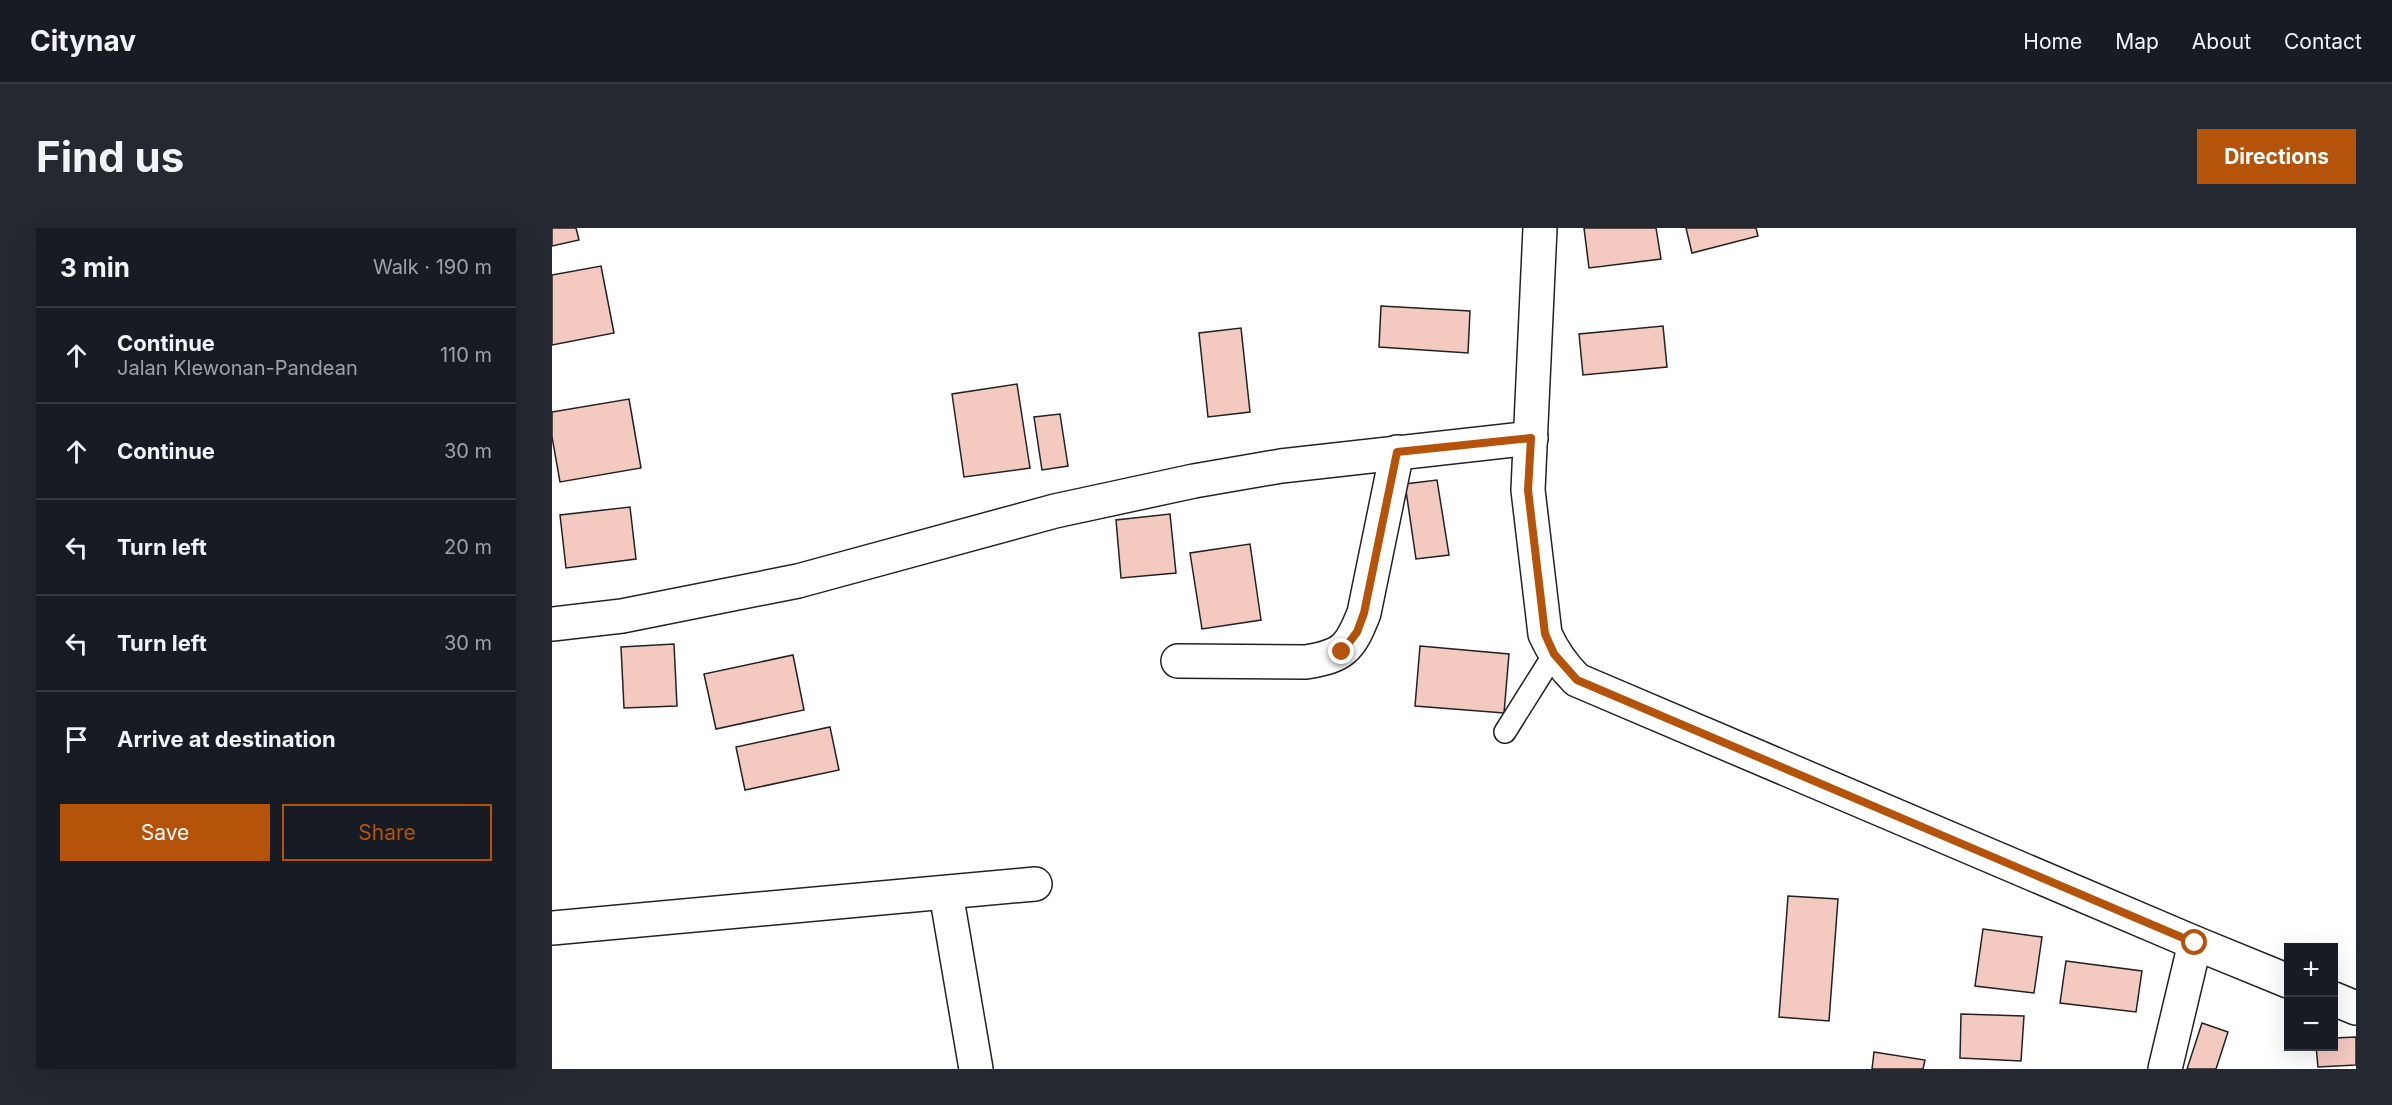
<!DOCTYPE html>
<html lang="en">
<head>
<meta charset="utf-8">
<style>
	body { margin:0; font-family:Inter,sans-serif; background:#242831; color:#f1f3f6 }
	.controls { position:absolute; right:18px; bottom:18px; display:grid; overflow:hidden; border-radius:0px; box-shadow:0 6px 24px #0002 }
	.controls button { width:54px; height:54px; display:grid; place-items:center; padding:0; border:0; border-bottom:2px solid #363941; background:#171b24; color:#f1f3f6; font:30px sans-serif }
	.stop { position:absolute; width:18px; height:18px; margin:-14px; border:4px solid #b45309; border-radius:50%; background:#fff }
	.stop.end { background:#b45309; border-color:#fff; box-shadow:0 2px 6px #0008 }
	.list { margin:0; padding:0; list-style:none }
	h2 { display:flex; justify-content:space-between; align-items:center; height:78px; margin:0; padding:0 24px; font-size:26px }
	h2 small { font-size:20px; font-weight:400; color:#9ea1a6 }
	.list li { display:grid; grid-template-columns:39px 1fr auto; gap:18px; align-items:center; box-sizing:border-box; height:96px; padding:0 24px; border-top:2px solid #363941 }
	.list b { display:block; font-size:22px; white-space:nowrap }
	.list p { margin:0; font-size:20px; white-space:nowrap; color:#9ea1a6 }
	.list em { font-size:20px; font-style:normal; color:#9ea1a6 }
	.actions { display:flex; gap:12px; padding:18px 24px }
	.actions a { flex:1; padding:14px 0; border:2px solid #b45309; border-radius:0px; text-align:center; font-size:21px; color:#b45309 }
	.actions .main { background:#b45309; color:#fff }
	.icon { flex:none; width:33px; height:33px; fill:none; stroke:currentColor; stroke-width:2; stroke-linecap:round; stroke-linejoin:round }
	.map { position:relative; flex:none; width:1804px; height:841px; overflow:hidden; border-radius:0px }
	header { display:flex; align-items:center; gap:36px; box-sizing:border-box; height:84px; padding:0 30px; background:#171b24; border-bottom:2px solid #363941 }
	header strong { font-size:28px }
	nav { display:flex; gap:33px; margin-inline-start:auto; font-size:21px }
	.intro { display:flex; align-items:center; justify-content:space-between; box-sizing:border-box; height:144px; padding:0 36px }
	h1 { margin:0; font-size:42px }
	.button { padding:15px 27px; border-radius:0px; background:#b45309; color:#fff; font-size:21px; font-weight:700 }
	main { display:flex; gap:36px; padding:0 36px }
	aside { flex:1; background:#171b24; border-radius:0px; box-shadow:0 6px 24px #0002 }
	.map>svg:first-child { display:block }
</style>
</head>
<body>
<header>
<strong>Citynav</strong>
<nav><a>Home</a><a>Map</a><a>About</a><a>Contact</a></nav>
</header>
<div class="intro"><h1>Find us</h1><a class="button">Directions</a></div>
<main>
<aside>
<h2>3 min<small>Walk · 190 m</small></h2>
<ul class="list">
<li><svg class="icon" aria-label="ahead" viewBox="0 0 24 24"><path d="M12 20V5M6 11l6-6 6 6"/></svg><div><b>Continue</b><p>Jalan Klewonan-Pandean</p></div><em>110 m</em></li>
<li><svg class="icon" aria-label="ahead" viewBox="0 0 24 24"><path d="M12 20V5M6 11l6-6 6 6"/></svg><div><b>Continue</b></div><em>30 m</em></li>
<li><svg class="icon" aria-label="left" viewBox="0 0 24 24"><path d="M17 20v-9H6M10 6l-5 5 5 5"/></svg><div><b>Turn left</b></div><em>20 m</em></li>
<li><svg class="icon" aria-label="left" viewBox="0 0 24 24"><path d="M17 20v-9H6M10 6l-5 5 5 5"/></svg><div><b>Turn left</b></div><em>30 m</em></li>
<li><svg class="icon" aria-label="arrive" viewBox="0 0 24 24"><path d="M6 21V4h12l-3 4 3 4H6"/></svg><div><b>Arrive at destination</b></div></li>
</ul>
<div class="actions"><a class="main">Save</a><a>Share</a></div>
</aside>
<div class="map">
<svg width="1804" height="841" viewBox="0 0 1804 841">
	<rect width="100%" height="100%" fill="#fff"/>
	<g fill="#f3c9c0" stroke="#222" stroke-width="1.5">
		<path d="M0,0H24L27,12L0,18Z"/>
		<path d="M1032,0H1104L1109,31L1037,40Z"/>
		<path d="M1134,0H1204L1206,8L1140,25Z"/>
		<path d="M49,38L62,105L0,117V47Z"/>
		<path d="M829,78L918,83L916,125L827,119Z"/>
		<path d="M1111,98L1115,139L1031,147L1027,106Z"/>
		<path d="M689,100L698,184L656,189L647,105Z"/>
		<path d="M465,156L478,240L412,249L400,166Z"/>
		<path d="M77,171L89,240L8,254L0,209V184Z"/>
		<path d="M508,186L516,238L490,242L482,189Z"/>
		<path d="M885,252L897,327L864,331L853,256Z"/>
		<path d="M78,279L84,331L14,340L8,287Z"/>
		<path d="M618,286L624,345L569,350L564,292Z"/>
		<path d="M698,316L709,392L650,401L638,325Z"/>
		<path d="M122,416L125,478L72,480L69,419Z"/>
		<path d="M868,418L957,426L952,485L863,478Z"/>
		<path d="M241,427L252,482L164,501L152,446Z"/>
		<path d="M278,499L287,542L193,562L184,519Z"/>
		<path d="M1236,668L1286,671L1277,793L1227,789Z"/>
		<path d="M1431,701L1490,709L1482,765L1423,758Z"/>
		<path d="M1514,733L1590,743L1584,784L1508,775Z"/>
		<path d="M1409,786L1472,788L1469,833L1408,830Z"/>
		<path d="M1650,795L1676,804L1664,841H1635Z"/>
		<path d="M1804,809V837L1766,839L1764,818H1782V810Z"/>
		<path d="M1322,824L1373,832L1371,841H1320Z"/>
	</g>
	<g fill="none" stroke-linecap="round" stroke-linejoin="round">
		<g stroke="#222" stroke-width="24">
			<path id="service" d="M953,504L1002,426"/>
		</g>
		<g stroke="#222" stroke-width="36">
			<g id="minor">
				<path d="M988,0L976,262L993,406C1001,424 1010,437 1025,452L1643,715L1736,753"/>
				<path d="M0,396L70,388L246,353L503,283L642,253L729,238L979,210"/>
				<path d="M626,433L754,434C791,428 798,421 812,385L845,224"/>
				<path d="M394,665L424,841"/>
				<path d="M0,700L483,656"/>
				<path d="M1782,771L1804,780"/>
				<path d="M1613,841L1643,715"/>
			</g>
		</g>
		<use href="#service" stroke="#fff" stroke-width="21"/>
		<use href="#minor" stroke="#fff" stroke-width="33"/>
	</g>
	<g fill="none" stroke-linecap="round" stroke-linejoin="round">
		<path stroke="#b45309" stroke-width="8" d="M790,424L805,404L812,385L845,224L979,210L976,262L993,406L1002,426L1025,452L1643,715"/>
	</g>
</svg>
<div class="controls">
<button>+</button>
<button>−</button>
</div>
<div class="stop" style="left:1643px;top:715px"></div>
<div class="stop end" style="left:790px;top:424px"></div>
</div>
</main>
</body>
</html>
